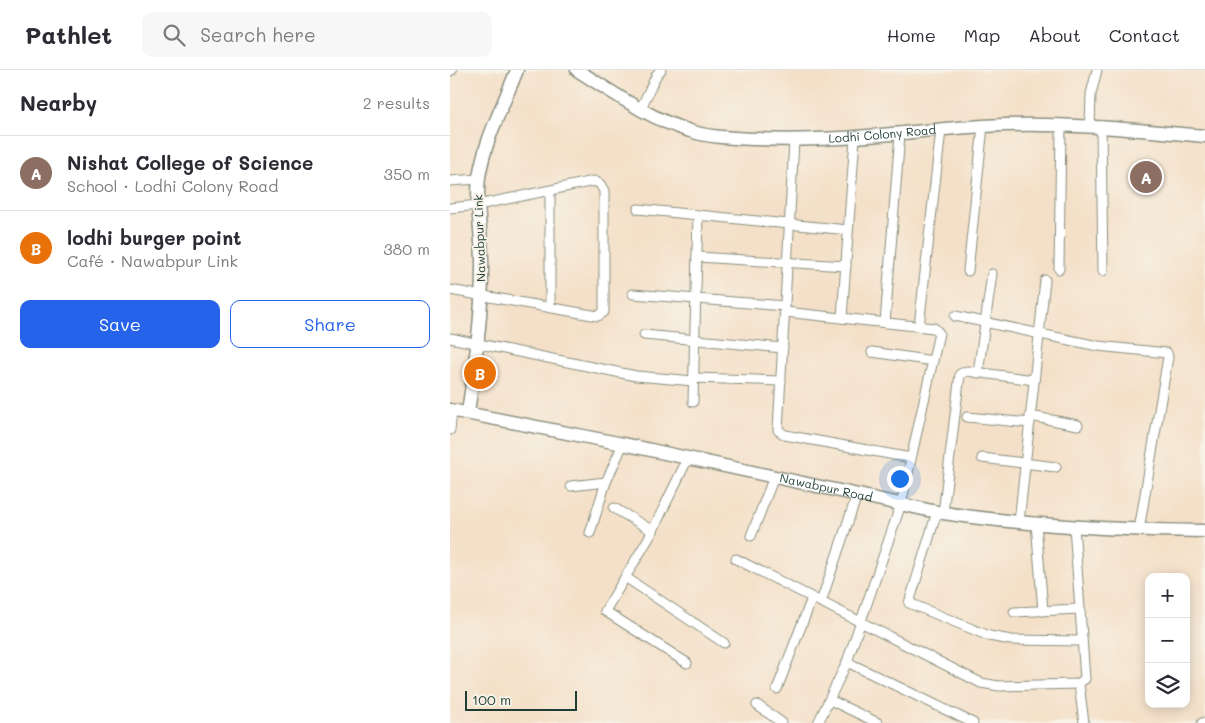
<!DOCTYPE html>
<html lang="en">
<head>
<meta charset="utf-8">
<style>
	body { margin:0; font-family:Mali,sans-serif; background:#f7f7f7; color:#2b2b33 }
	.controls { position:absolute; right:15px; bottom:15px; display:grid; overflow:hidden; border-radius:10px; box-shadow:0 2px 12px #0003 }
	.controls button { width:45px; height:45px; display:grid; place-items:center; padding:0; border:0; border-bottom:1px solid #e1e1e2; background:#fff; color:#2b2b33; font:25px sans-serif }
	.scale { position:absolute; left:15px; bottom:12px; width:112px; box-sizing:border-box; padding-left:5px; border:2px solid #1f3d34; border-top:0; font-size:14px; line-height:18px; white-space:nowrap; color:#1f3d34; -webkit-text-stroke:4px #f7f3e8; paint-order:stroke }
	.you { position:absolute; left:449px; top:408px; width:18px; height:18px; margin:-12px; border:4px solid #fff; border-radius:50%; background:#1a73e8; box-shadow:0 0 0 8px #1a73e833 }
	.badge { display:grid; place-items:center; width:32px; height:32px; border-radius:50%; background:#2563eb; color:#fff; font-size:16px; font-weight:700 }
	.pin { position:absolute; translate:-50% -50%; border:2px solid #fff; box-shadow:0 1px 5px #0006 }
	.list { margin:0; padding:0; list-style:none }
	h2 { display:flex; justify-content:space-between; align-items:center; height:65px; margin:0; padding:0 20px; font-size:21px }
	h2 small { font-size:16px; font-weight:400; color:#7c7c81 }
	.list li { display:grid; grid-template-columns:32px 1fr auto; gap:15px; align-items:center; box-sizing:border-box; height:75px; padding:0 20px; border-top:1px solid #e1e1e2 }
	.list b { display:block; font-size:19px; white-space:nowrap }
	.list p { margin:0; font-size:16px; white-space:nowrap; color:#7c7c81 }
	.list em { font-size:16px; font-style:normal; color:#7c7c81 }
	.actions { display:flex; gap:10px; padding:15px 20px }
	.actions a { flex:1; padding:11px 0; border:1px solid #2563eb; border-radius:10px; text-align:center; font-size:18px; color:#2563eb }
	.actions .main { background:#2563eb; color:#fff }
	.icon { flex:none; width:28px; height:28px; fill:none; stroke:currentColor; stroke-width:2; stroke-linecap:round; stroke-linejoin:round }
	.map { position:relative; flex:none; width:755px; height:653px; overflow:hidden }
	header { display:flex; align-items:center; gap:30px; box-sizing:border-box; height:70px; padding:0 25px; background:#fff; border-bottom:1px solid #e1e1e2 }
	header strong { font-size:24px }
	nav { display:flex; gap:28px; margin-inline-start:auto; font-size:18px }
	.search { width:350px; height:45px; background:#f7f7f7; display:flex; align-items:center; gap:12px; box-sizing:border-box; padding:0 18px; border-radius:10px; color:#7c7c81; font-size:19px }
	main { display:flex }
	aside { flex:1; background:#fff }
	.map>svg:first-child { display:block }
</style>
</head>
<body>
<header>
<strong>Pathlet</strong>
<div class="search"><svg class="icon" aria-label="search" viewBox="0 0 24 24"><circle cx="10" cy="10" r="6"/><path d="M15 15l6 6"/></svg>Search here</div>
<nav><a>Home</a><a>Map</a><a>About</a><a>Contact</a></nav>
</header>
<main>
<aside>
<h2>Nearby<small>2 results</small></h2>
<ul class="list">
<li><span class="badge" style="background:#8d6e63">A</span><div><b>Nishat College of Science</b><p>School · Lodhi Colony Road</p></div><em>350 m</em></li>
<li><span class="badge" style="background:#e8710a">B</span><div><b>lodhi burger point</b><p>Café · Nawabpur Link</p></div><em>380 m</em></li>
</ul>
<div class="actions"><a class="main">Save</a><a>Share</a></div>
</aside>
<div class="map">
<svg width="755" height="653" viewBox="0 0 755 653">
	<rect width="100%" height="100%" fill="#f7f3e8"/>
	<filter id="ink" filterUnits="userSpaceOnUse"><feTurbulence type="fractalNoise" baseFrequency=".02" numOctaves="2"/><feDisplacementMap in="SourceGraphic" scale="10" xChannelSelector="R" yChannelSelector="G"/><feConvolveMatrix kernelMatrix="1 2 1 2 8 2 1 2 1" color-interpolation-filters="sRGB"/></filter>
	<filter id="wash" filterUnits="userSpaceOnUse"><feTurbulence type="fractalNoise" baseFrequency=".0096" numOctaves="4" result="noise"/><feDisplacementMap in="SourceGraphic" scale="20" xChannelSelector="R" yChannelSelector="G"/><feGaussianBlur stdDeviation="1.12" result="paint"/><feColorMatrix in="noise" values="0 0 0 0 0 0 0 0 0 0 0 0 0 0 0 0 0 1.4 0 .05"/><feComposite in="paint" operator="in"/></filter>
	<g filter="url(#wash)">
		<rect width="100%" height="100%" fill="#f4e0c8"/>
	</g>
	<g filter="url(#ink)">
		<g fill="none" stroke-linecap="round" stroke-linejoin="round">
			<g stroke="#8a8e7e" stroke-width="11">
				<g id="street">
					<path d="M0,1L2,0"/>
					<path d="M191,38L207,4L211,0"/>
					<path d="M640,55L641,24L647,0"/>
					<path d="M651,56L653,201"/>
					<path d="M344,71L328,360L335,365L461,388"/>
					<path d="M0,111L29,109"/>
					<path d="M0,138L28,135L144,111L150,114L154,121V242L148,246L0,220"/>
					<path d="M188,139L398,160"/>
					<path d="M247,187L396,196"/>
					<path d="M609,199L611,55"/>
					<path d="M518,201L533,56"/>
					<path d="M183,224L335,236"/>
					<path d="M100,238V121"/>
					<path d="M335,242L484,258L489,263L451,434L397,592L368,653"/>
					<path d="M505,246L648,276L717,283L718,287L689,460"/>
					<path d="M392,248L405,68"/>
					<path d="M435,253L450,64"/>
					<path d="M469,256L491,60"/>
					<path d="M194,265L333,278"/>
					<path d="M0,268L186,306L244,311"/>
					<path d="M422,282L483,291"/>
					<path d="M528,303L542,204"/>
					<path d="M244,308L331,311"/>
					<path d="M243,332L248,145"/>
					<path d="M580,346L628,355"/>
					<path d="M517,347L580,353"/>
					<path d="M0,360L2,340"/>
					<path d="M532,388L606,397"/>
					<path d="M121,416L156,412"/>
					<path d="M164,438L203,461"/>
					<path d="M487,442L459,533L539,566L561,570L632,571"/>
					<path d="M493,443L510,304L517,301L584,310"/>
					<path d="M569,452L595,210"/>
					<path d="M586,453L593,541"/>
					<path d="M140,463L156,412L173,374"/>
					<path d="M301,466L324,407"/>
					<path d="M286,489L531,613L549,616L627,614L635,609L624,456"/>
					<path d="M175,507L274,573"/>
					<path d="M371,532L407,425"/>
					<path d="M564,542L630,539"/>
					<path d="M397,592L523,653"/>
					<path d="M237,593L155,541L200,466L238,388"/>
					<path d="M629,614L634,653"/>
					<path d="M327,619L362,528"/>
					<path d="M380,630L428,653"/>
					<path d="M307,635L332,653"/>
					<path d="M752,653L755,652"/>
				</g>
			</g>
			<g stroke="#8a8e7e" stroke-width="15">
				<g id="secondary">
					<path id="s1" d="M127,0C162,22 200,49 240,61C261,68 285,68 307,69C383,73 457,61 533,56C607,52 681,59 755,66"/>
					<path id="s2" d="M0,340L173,374L487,442C576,456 665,460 755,461"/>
					<path d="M18,342C25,295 32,247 32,199C33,168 25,137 29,107C35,69 53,36 67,0"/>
				</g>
			</g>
			<use href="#street" stroke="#fff" stroke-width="9"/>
			<use href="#secondary" stroke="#fff" stroke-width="12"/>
		</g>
	</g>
	<g text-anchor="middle" stroke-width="4" stroke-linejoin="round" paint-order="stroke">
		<g font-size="12" fill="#1f3d34" stroke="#f7f3e8">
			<text dy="4" stroke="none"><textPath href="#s1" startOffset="322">Lodhi Colony Road</textPath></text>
			<text transform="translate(30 168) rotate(-92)" y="4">Nawabpur Link</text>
			<text dy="4" stroke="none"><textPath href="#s2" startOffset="384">Nawabpur Road</textPath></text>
		</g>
	</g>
</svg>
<div class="controls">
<button>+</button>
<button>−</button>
<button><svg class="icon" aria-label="layers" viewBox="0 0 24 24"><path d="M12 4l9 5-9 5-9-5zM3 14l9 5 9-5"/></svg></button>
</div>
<div class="scale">100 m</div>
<div class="you"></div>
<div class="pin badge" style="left:696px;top:107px;background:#8d6e63">A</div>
<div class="pin badge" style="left:30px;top:303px;background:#e8710a">B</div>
</div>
</main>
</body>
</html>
